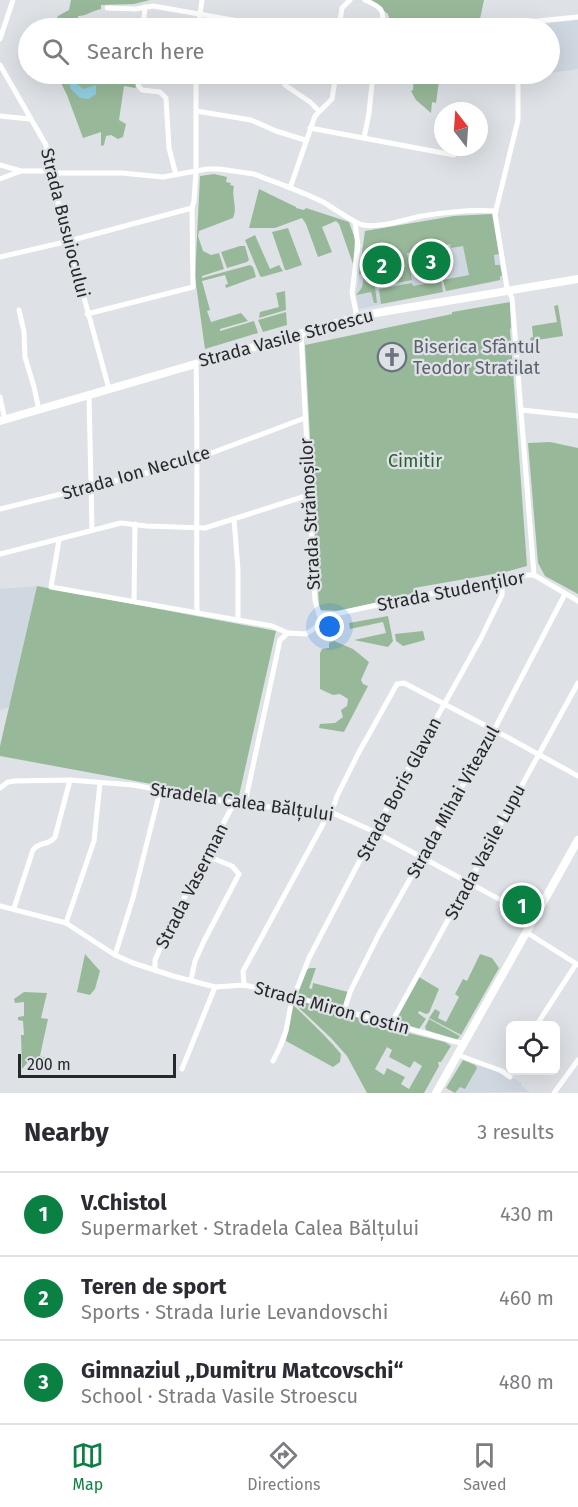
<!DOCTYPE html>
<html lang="en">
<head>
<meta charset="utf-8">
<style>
	body { margin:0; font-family:"Fira Sans",sans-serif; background:#f7f7f7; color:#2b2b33 }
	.controls { position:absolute; right:18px; bottom:18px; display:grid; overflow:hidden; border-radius:9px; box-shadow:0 6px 24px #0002 }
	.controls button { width:54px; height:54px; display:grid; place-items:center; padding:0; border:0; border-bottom:2px solid #e1e1e2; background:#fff; color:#2b2b33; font:30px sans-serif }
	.compass { position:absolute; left:434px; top:102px; width:54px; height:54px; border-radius:50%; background:#fff; box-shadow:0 6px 24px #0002; rotate:343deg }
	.scale { position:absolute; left:18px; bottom:15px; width:158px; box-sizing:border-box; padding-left:6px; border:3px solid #27282a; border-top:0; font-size:16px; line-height:21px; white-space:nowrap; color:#27282a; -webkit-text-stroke:4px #dee2e6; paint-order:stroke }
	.you { position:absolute; left:330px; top:627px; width:21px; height:21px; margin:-15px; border:4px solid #fff; border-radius:50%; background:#1a73e8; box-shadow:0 0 0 9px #1a73e833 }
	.badge { display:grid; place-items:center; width:39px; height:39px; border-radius:50%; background:#0b8043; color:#fff; font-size:20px; font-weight:700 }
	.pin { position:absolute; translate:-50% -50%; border:3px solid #fff; box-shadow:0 2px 6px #0006 }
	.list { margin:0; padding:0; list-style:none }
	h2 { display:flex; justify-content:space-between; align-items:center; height:78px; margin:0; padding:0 24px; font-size:26px }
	h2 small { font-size:20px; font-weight:400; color:#7c7c81 }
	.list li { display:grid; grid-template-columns:39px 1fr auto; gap:18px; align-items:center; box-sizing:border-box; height:84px; padding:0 24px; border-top:2px solid #e1e1e2 }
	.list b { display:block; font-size:22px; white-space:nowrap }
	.list p { margin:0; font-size:20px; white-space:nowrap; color:#7c7c81 }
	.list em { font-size:20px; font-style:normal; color:#7c7c81 }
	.icon { flex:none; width:33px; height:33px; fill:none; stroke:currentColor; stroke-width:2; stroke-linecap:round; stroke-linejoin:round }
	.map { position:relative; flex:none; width:578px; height:1093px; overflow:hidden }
	.search { position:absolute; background:#fff; box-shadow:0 6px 24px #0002; left:18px; right:18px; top:18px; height:66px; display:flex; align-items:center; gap:15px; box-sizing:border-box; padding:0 21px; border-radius:33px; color:#7c7c81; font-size:22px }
	.sheet { height:330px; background:#fff }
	nav { display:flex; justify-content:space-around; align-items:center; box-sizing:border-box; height:84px; border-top:2px solid #e1e1e2; background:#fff; font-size:16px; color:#7c7c81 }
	nav a { display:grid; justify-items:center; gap:3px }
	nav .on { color:#0b8043 }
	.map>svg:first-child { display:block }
</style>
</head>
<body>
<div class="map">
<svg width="578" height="1093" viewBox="0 0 578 1093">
	<rect width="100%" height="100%" fill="#dee2e6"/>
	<g fill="#cfd7e1">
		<path d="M578,20V69L550,73V28H517V27Z"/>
		<path d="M493,214L503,280L359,309L356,295L365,231L454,216Z"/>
		<path d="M37,586L9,707L0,710V589Z"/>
		<path d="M472,1064L490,1068L509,1079L511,1077L522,1083L521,1086L530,1092L455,1093Z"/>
	</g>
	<g fill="#98b999" fill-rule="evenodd">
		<path d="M71,0H150L134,4L101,5V9C91,11 87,16 78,16V28H65L66,27L55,22L58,16L69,10Z"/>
		<path d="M370,0H484L478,28H392L388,14Z"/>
		<path d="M34,74H144L142,82L135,88L124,86L119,120L126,124L123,137L118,139L111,135L106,136L104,145L101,146V132L83,138L67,95L60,81L34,76Z"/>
		<path d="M414,74H444L439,81L436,103L432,102L431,113L416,100L411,91L413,90Z"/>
		<path d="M214,174L227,177L226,182L231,183L230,185L234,186C231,198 238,207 233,218L199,231L198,236L203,251L211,255L219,253L224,269L202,276V278L250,265L253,267L256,277L226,288L225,285L228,284L225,275L202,281L210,310L207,311L211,322L241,313L248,321L220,329V331L254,321L258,333L205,349L195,277L200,176Z"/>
		<path d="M259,189L296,207V208L304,210L306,208L349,222L355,239L353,264L339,224L336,221L322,227L332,252L318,257L306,224L302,218L275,228H249Z"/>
		<path d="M492,214L499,254L494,255L495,265H500L502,276H500V280L446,291L443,280L469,275L463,246L451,248L450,244L407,253L412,280L375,287L377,303H374L371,292L356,295C364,286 362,287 364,275L359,274L365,231L454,216Z"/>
		<path d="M288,228L302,265L287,270H285L272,232Z"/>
		<path d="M255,235L270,269L279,265L283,271L262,277L260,276L245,240Z"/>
		<path d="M240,246H245L249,260L247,262L227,268L221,252Z"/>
		<path d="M441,281L443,292L381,304L379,289L412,283L413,286Z"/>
		<path d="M285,291L286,310L259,318L260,312L279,307L276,293Z"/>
		<path d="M510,302L511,328L510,329L527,566L505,572L414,588L415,593L342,611L321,610L319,606L305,345L452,314V312Z"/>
		<path d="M558,305L563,336L531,341L530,338L533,337L532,326L557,322L554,306Z"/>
		<path d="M286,312L287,325L263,332L258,320Z"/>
		<path d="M550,442L578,448V594L545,576L538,563L528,443Z"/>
		<path d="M37,586L276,631L238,800L0,756V746Z"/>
		<path d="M388,616L393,641L388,647L354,640L386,633L383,622L350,629L349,623Z"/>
		<path d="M423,631L425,640L403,646L396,641L395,634Z"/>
		<path d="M334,641L353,649L369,662L361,680L363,684L368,686L344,732L319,728L320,724L335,723L343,717L341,710L347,706L348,699L340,694L333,695L320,689V653L322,649L329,648V643Z"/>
		<path d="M85,954L100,971L95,989L90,995L77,992Z"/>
		<path d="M480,954L492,958L499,968L461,1035L429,1018L435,1009L440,1012L438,1018L446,1022L459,997L455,994L463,979L467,981Z"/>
		<path d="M310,968H316L309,988L312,989L313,983L348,992L344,1006L342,1008L297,996L296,993L306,970Z"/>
		<path d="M419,977L439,989L429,1013L426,1014L419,1011L418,1013L426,1019L419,1029L398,1022L396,1018Z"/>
		<path d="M24,992L47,993L41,1018L48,1019L40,1056L46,1058L33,1064L28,1062L22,1069L21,1035H24L23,1021L18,1020V1017L24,1016V1002L15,1003L14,999Z"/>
		<path d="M295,999L354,1016L372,1024L445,1042L451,1046L441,1062H438L439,1066L424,1093H367L347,1056L331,1038L297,1006ZM387,1047L392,1050L389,1057L410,1068L414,1061L422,1066L409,1089L401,1084L405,1077L387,1068L384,1075L375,1069Z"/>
		<path d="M292,1004C309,1020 326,1036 341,1054L340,1062L333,1067L286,1041Z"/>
		<path d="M429,1019L460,1036L457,1040L426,1030L425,1027Z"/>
		<path d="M463,1060L475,1065L477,1068L465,1089L460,1087L455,1093L446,1088Z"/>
	</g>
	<path fill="#93d0e4" d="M75,82L83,89L96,85V94L89,99L80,98L71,89L69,84Z"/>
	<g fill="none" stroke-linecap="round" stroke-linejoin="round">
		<g stroke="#fff" stroke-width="5">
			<path d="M365,0C381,7 386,10 381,28"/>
			<path d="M107,8L136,9L153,6L279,28"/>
			<path d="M143,28L145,7"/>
			<path d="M198,28L202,0"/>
			<path d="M339,28L342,8L350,0"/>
			<path d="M514,28L517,23L578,17"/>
			<path d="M0,39L13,0"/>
			<path d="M0,65L46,145L50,173L109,389"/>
			<path d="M140,74L138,85L142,90L160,92L166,98L169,148L176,175"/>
			<path d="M518,74V120L495,214L507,288L512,298L534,575"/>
			<path d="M285,85L310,102L319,111"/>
			<path d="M196,111L251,120L276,131L305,140"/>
			<path d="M0,116L29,119"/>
			<path d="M310,128L454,155"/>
			<path d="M364,138L369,113L373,74"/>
			<path d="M0,165L21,171H50"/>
			<path d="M50,173H122L163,177L207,169H219L254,174C277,183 301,191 323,202C332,207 356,224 363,225C382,228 403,220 422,216C446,212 471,209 496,211"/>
			<path d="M0,179L21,171"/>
			<path d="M290,188L315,116L332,99L336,74"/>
			<path d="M355,222L358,246L352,293L357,317"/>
			<path d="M0,257L69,241L192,208L194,201L196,172V74"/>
			<path d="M19,310L24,332L25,357L34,387L39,410"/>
			<path d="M87,314L193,287L192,208"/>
			<path d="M196,363C198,446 196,530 197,613"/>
			<path d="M89,395L92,530"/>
			<path d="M0,397L5,420"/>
			<path d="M522,410L578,416"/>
			<path d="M0,509L163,469L198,458L305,418"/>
			<path d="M234,519L238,570V620"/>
			<path d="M59,540L51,587L272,626L288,633"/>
			<path d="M0,554L121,523L146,526L205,528L309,495"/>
			<path d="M134,601L135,524"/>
			<path d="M319,614H335L424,595L486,585L521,575H534L578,601"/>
			<path d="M0,788L8,782L15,781L70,780L133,785L234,803L335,814L375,832L534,918"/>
			<path d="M245,803L280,640L288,633L306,634L318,626L321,621L315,600L301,333"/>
			<path d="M0,906L66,923L115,955L133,963L173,976L215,987L244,985L277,992L464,1044"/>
			<path d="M14,908L33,850C39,841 49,846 55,837L70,780"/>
			<path d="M66,923L94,841L100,783"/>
			<path d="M526,932L578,965"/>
			<path d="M115,955L133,898L160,791"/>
			<path d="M155,969V960L171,923L234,803"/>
			<path d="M191,980L195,961L204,941L239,874L232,866L207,856"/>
			<path d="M244,985L243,971L248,962L329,813L332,811L337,796L358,754L397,684L404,683L494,730L578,776"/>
			<path d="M344,1011L350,992L379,934L494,730L565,594"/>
			<path d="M392,1022L578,683"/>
			<path d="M536,1026L576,964"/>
			<path d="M458,1055L502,1071L510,1077"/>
			<path d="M273,1061L280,1047L286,1031L291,1004L309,958L397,789L480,640L502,595V581"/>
			<path d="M182,1069L215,987"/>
			<path d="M554,1093L578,1060"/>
		</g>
		<g stroke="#fff" stroke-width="8">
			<path d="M0,421L364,315L578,279"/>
			<path d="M436,1093L578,840"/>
		</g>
	</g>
	<defs>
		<g id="church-ring" transform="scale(1.5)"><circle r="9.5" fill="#dee2e6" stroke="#6b7280" stroke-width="1.5"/><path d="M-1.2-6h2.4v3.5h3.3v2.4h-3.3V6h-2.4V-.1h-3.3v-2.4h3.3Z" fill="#6b7280"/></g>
	</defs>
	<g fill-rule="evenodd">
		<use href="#church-ring" x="392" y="357"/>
	</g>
	<g text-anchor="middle" stroke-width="4.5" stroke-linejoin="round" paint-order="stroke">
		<g font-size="18" fill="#27282a" stroke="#dee2e6">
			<text transform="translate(65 223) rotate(76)" y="6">Strada Busuiocului</text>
			<text transform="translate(286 338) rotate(-15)" y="6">Strada Vasile Stroescu</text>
			<text transform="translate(136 473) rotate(-16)" y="6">Strada Ion Neculce</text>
			<text transform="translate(310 514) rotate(-93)" y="6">Strada Strămoșilor</text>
			<text transform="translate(451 591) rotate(-11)" y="6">Strada Studenților</text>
			<text transform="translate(399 789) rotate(-62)" y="6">Strada Boris Glavan</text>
			<text transform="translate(242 802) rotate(8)" y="6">Stradela Calea Bălțului</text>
			<text transform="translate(453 802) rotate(-61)" y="6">Strada Mihai Viteazul</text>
			<text transform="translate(485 852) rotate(-62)" y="6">Strada Vasile Lupu</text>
			<text transform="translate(192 886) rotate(-63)" y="6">Strada Vaserman</text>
			<text transform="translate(332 1008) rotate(15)" y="6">Strada Miron Costin</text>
		</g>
		<g font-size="18" fill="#5b616d" stroke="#dee2e6" text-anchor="start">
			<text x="413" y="353">Biserica Sfântul<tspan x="413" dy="21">Teodor Stratilat</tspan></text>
		</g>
		<g font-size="18" fill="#2a612f" stroke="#dee2e6">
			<text x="415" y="467">Cimitir</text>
		</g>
	</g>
</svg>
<div class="controls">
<button><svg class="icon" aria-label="locate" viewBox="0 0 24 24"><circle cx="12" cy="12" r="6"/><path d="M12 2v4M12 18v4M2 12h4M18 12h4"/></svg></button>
</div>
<svg class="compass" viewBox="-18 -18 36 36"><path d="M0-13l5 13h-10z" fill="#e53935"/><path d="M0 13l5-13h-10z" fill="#7c7c81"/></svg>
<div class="scale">200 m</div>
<div class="you"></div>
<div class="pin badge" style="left:522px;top:905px">1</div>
<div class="pin badge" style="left:382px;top:265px">2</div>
<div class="pin badge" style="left:431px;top:261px">3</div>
<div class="search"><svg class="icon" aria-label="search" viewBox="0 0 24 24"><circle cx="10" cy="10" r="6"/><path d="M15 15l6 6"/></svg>Search here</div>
</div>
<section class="sheet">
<h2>Nearby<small>3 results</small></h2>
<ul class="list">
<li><span class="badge">1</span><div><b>V.Chistol</b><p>Supermarket · Stradela Calea Bălțului</p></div><em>430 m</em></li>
<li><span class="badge">2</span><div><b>Teren de sport</b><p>Sports · Strada Iurie Levandovschi</p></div><em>460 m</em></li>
<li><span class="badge">3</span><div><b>Gimnaziul „Dumitru Matcovschi“</b><p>School · Strada Vasile Stroescu</p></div><em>480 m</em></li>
</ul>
</section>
<nav>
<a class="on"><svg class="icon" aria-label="map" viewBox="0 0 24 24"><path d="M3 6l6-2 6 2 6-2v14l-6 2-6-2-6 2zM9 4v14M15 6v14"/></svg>Map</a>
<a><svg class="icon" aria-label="directions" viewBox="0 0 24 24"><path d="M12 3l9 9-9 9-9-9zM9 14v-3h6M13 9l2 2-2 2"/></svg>Directions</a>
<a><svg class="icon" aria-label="saved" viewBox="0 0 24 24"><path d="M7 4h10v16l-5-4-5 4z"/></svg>Saved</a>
</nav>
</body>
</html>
